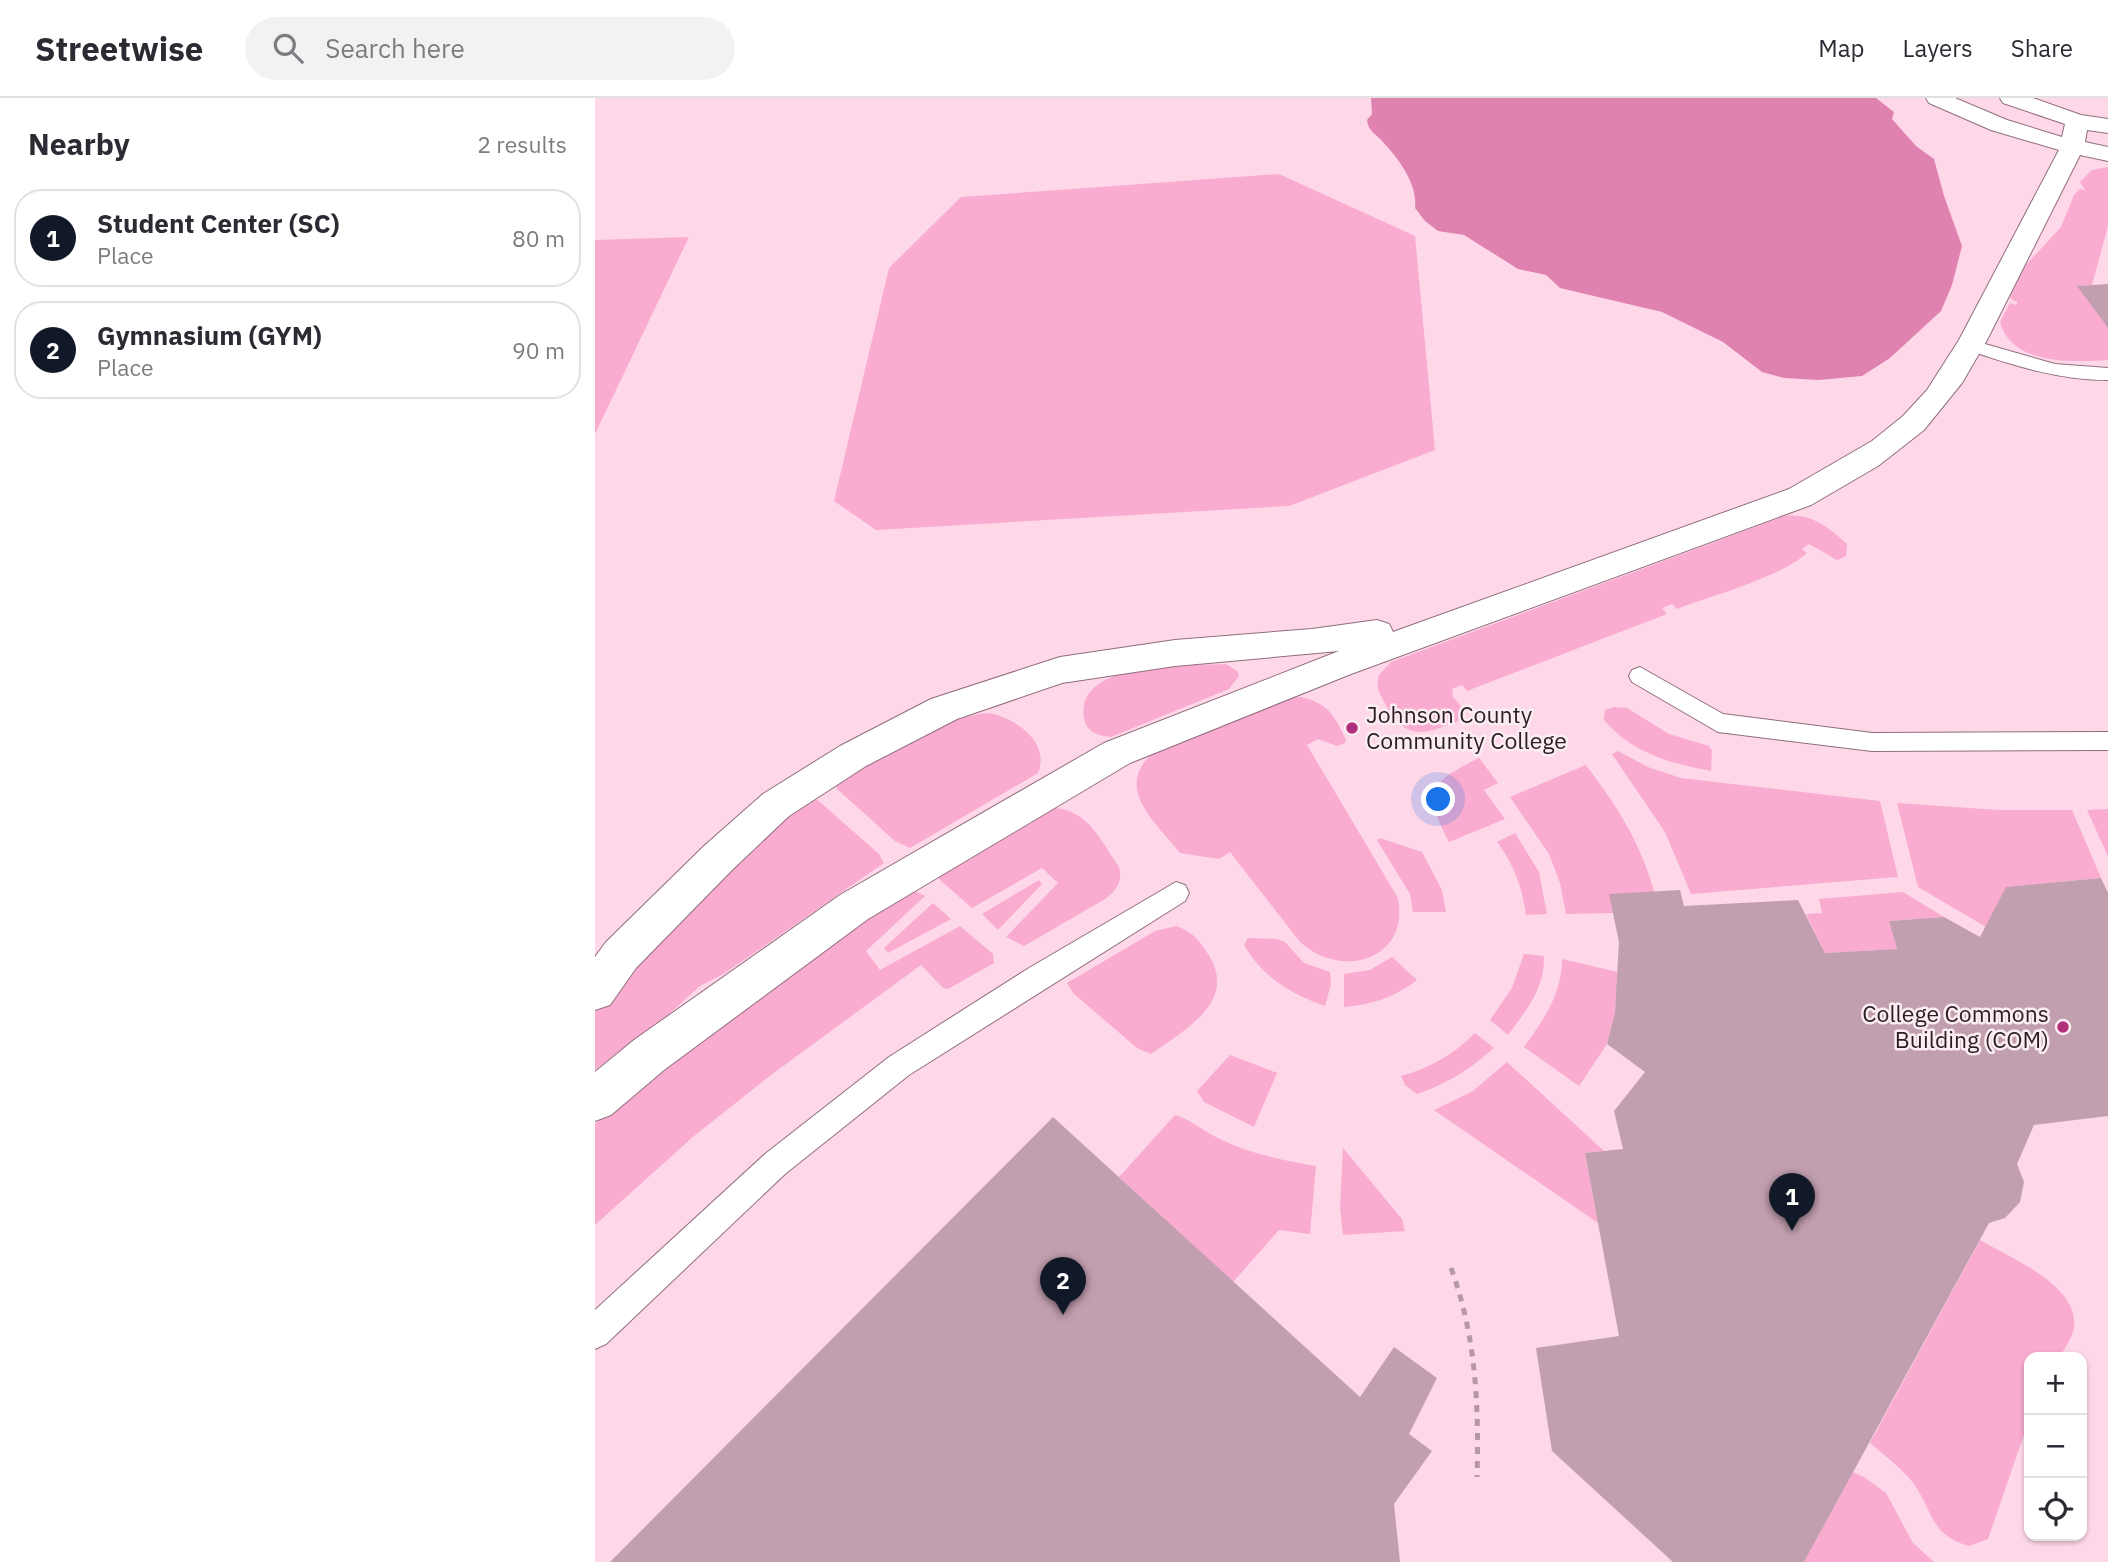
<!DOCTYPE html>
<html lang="en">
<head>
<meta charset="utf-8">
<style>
	body { margin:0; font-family:"IBM Plex Sans",sans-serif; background:#f2f2f3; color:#2b2b33 }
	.controls { position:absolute; right:21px; bottom:21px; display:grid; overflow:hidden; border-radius:14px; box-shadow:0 2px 5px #0004 }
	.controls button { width:63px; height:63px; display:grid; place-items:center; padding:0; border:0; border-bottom:2px solid #e1e1e2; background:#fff; color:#2b2b33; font:35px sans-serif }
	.you { position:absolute; left:844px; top:702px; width:24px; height:24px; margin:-18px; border:5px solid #fff; border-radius:50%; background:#1a73e8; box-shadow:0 0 0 10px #1a73e833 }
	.badge { display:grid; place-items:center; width:46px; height:46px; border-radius:50%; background:#111827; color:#fff; font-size:23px; font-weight:700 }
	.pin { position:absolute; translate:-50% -58px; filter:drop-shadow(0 2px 4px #0008) }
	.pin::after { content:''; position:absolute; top:37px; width:24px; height:21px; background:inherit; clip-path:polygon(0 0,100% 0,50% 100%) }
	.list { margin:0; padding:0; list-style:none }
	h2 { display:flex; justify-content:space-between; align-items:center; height:91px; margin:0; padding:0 28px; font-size:30px }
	h2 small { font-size:23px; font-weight:400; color:#7c7c81 }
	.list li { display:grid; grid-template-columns:46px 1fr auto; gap:21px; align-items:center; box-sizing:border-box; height:98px; margin:0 14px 14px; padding:0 14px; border:2px solid #e1e1e2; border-radius:28px }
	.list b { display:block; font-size:26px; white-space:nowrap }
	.list p { margin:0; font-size:23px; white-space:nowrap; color:#7c7c81 }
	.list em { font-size:23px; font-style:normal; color:#7c7c81 }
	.icon { flex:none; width:38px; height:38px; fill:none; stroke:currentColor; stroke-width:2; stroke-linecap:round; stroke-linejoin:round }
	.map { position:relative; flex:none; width:1513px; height:1464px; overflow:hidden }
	header { display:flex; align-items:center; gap:42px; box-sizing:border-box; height:98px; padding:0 35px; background:#fff; border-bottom:2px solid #e1e1e2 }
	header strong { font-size:33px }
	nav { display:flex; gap:38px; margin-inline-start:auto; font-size:24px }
	.search { width:490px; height:63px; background:#f2f2f3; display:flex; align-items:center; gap:18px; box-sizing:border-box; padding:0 24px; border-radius:38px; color:#7c7c81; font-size:26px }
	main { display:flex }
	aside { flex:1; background:#fff }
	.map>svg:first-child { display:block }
</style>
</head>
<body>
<header>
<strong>Streetwise</strong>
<div class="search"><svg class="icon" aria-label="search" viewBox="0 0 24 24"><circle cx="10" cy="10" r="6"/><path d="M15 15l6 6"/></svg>Search here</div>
<nav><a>Map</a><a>Layers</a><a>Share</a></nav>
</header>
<main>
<aside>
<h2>Nearby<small>2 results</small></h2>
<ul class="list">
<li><span class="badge">1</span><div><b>Student Center (SC)</b><p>Place</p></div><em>80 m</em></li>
<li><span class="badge">2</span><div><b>Gymnasium (GYM)</b><p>Place</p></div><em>90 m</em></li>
</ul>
</aside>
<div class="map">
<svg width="1513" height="1464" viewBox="0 0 1513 1464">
	<rect width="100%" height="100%" fill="#fed8e8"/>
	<g fill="#f9accf">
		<path d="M1513,69V128L1497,187L1483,188L1513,230V262C1479,264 1417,268 1405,224L1415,205L1421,207L1423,204L1417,202L1415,198L1430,168L1466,129L1479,97L1485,91L1490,92L1485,84L1497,72Z"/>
		<path d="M684,76L820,138L840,352L694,408L281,432L239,403L294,170L366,99Z"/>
		<path d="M94,139L0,336V142Z"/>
		<path d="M1190,418C1216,415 1233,429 1252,446L1251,458L1242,462L1214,446L1207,451L1212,455C1184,480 1118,497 1082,511L1077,506L1067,510L1072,516L872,593L867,587L857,591L858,599L871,614C869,622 863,623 855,626C823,639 809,638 791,607C785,596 780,590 784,577L796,564Z"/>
		<path d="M631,566L642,573L644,578L634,591L516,639C505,638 493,635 490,624C474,561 595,568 631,566Z"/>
		<path d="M706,599C733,605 740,618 751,642L750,645L742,648L723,641L712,647L803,800C815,862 746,882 705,844L635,754L624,761L585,755C561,724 518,691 558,655L692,600Z"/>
		<path d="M1019,609L1032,610L1074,636L1114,648L1117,653L1116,673C1074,665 1037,655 1009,622L1010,612Z"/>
		<path d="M393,615C419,619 456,644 443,675L315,750L300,743L242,691L240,683C282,662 347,618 393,615Z"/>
		<path d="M1023,653L1053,669L1086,680L1285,703L1303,779L1096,796L1070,734L1017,656Z"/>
		<path d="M884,660L903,685L889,692L910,721L854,744C827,692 834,685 884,660Z"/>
		<path d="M991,667C1021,707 1046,744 1059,794L1019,815L971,816L965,785L954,756L915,699Z"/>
		<path d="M215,698L225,704L284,756L289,765L130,875L105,888L73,917L0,972V913L16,891L55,843Z"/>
		<path d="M1302,705L1404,712H1477L1506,780L1412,789L1391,829L1323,789Z"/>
		<path d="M460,710C494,713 506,743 524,769C528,783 522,792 510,801L429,848L411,839L463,785L447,770L377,810L345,782L340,774L449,711Z"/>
		<path d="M1513,711V758L1492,712Z"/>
		<path d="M920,735L944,774L952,816L931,817C927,788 919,767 902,744Z"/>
		<path d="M785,740L827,754L847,792L851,814H818L815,796L782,742Z"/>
		<path d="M444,782L447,786L403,832L387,816Z"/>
		<path d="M314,790L330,798L271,853L285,872L365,828L398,856L399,865L353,891L348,890L326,867L176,977L99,1038L0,1127V1026L42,990Z"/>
		<path d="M1308,794L1349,819L1294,823L1302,851L1230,855L1211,816L1227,815L1224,801Z"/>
		<path d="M338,805L356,821L293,855L289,850Z"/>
		<path d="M581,828C598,834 604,842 613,856C644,904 589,932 556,956L542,950L478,895L472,885L560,833Z"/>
		<path d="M653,840L681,841L690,844L709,865L735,874L736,886L730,908C695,896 668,879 649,847Z"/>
		<path d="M929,856L949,858C950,890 931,913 913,937L895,922L917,890Z"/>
		<path d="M797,859L822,882C800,899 777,907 749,909V876L775,872Z"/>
		<path d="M967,861L1023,874L1020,914L1012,946L984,988L929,949C949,921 967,896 967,861Z"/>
		<path d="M880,935L899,950C875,971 852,986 822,996L810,987L806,978C835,970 858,957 880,935Z"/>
		<path d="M635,957L682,975L659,1029L609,1004L602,993Z"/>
		<path d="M912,964L1009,1053L990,1055L1003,1125L839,1012L878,993Z"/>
		<path d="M580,1017C595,1021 605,1031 619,1038C651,1055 686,1062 721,1068L715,1136L684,1132L638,1184L524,1079Z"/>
		<path d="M748,1050L807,1121L810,1133L748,1137L745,1109Z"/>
		<path d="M1385,1142C1415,1160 1485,1187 1479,1230C1477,1241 1470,1249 1465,1259H1434V1322L1393,1441L1374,1448C1335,1437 1339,1415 1319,1386C1307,1370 1290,1358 1275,1345Z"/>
		<path d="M1258,1374L1269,1379L1291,1395L1318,1445L1339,1464H1209Z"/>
	</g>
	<path fill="#e082af" d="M776,0H1281L1299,14L1297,21L1321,48L1339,61L1349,98L1367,148L1357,187L1346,213L1295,260L1267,278L1224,282L1189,280L1167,274L1128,244L1067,214L965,190L951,177L923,171L869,137L843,133L830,123L820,110C823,87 804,61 788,44C781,36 773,33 772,22L777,16Z"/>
	<g fill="#c29fae">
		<path d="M1513,186V230L1482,188Z"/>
		<path d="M1506,780L1513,795V1018L1439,1027L1422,1066L1429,1084L1425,1104L1410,1120L1394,1125L1209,1464H1078L957,1353L941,1250L1024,1238L990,1055L1028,1051L1019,1013L1050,974L1012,946L1020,914L1024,844L1014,796L1085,792L1089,808L1203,802L1230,855L1302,851L1294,823L1349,819L1385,839L1411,789Z"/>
		<path d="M458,1019L765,1299L799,1249L842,1280L814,1336L837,1353L799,1406L805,1464H15Z"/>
	</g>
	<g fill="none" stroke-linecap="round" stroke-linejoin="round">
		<g stroke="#906e7d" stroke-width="2">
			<g id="lane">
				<path d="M1376,242L1460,266L1513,270V282C1463,282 1417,267 1370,251L1367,247Z"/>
				<path d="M1045,569L1128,616L1277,635L1513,634V652L1277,653L1123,634L1037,584L1034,578L1037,572Z"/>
				<path d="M581,784L590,787L594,795L590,803L314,977L190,1076L11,1246L0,1251V1212L170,1056L294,959L434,870Z"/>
			</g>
		</g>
		<g stroke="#906e7d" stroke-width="2">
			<path id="street" d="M1331,0H1360L1412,22L1467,39L1470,26L1408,5L1405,0H1438L1486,17L1513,21V35L1492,32L1490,44L1513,49V63L1485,57L1392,242L1367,285L1329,332L1283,368L1216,407L756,576L535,665L273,821L69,972L16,1017L0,1023V974L39,942L245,797L509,645L744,553L580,568L467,585L362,621L271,668L194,718L137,772L41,870L15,907L0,912V859L11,844L109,748L168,696L245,648L336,601L465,559L580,542L717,531L782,522L794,526L798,534L1194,391L1277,343L1308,318L1332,292L1364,242L1464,52L1396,32L1334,5Z"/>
		</g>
		<path stroke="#b698a5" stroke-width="5" stroke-dasharray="7 7" stroke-linecap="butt" d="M856,1170C881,1238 884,1307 882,1379"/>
		<use href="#lane" fill="#fff" fill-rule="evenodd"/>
		<use href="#street" fill="#fff" fill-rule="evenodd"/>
	</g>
	<g fill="#b22f79" stroke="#fcedf3" stroke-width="2.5">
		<circle cx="757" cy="630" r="7"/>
		<circle cx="1468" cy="929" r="7"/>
	</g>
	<g text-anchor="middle" stroke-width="5" stroke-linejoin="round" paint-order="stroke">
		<g font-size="23" fill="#2a1d23" stroke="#fcedf3" text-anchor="start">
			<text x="771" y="625">Johnson County<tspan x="771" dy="26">Community College</tspan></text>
			<text x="1454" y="924" text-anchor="end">College Commons<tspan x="1454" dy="26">Building (COM)</tspan></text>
		</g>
	</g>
</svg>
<div class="controls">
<button>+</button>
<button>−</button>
<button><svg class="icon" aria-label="locate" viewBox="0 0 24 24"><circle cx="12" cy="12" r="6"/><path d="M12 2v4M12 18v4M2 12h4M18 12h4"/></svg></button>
</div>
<div class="you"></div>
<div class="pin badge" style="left:1197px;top:1133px">1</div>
<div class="pin badge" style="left:468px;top:1217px">2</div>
</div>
</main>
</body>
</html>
